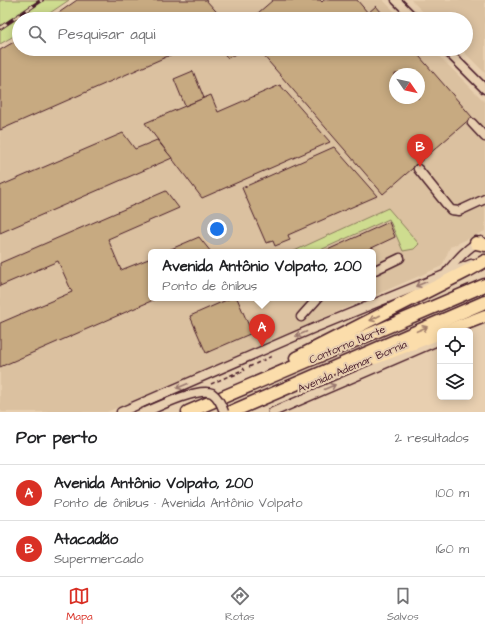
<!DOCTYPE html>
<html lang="pt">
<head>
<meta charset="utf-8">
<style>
	body { margin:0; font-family:"Architects Daughter",sans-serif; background:#f6f6f6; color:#202124 }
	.controls { position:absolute; right:12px; bottom:12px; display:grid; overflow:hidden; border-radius:6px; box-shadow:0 2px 10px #0003 }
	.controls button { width:36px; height:36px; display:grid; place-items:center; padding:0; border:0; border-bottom:1px solid #e0e0e0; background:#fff; color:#202124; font:20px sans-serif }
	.compass { position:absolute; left:389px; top:68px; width:36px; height:36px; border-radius:50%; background:#fff; box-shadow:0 2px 10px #0003; rotate:124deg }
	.you { position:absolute; left:217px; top:229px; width:14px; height:14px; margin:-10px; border:3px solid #fff; border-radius:50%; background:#1a73e8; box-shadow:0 0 0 6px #1a73e833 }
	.badge { display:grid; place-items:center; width:26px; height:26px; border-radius:50%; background:#d93025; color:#fff; font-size:13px; font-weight:700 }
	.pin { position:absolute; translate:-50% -33px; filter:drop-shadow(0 1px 2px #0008) }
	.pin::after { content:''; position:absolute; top:21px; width:14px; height:12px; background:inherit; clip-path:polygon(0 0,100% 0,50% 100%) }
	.popup { position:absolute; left:148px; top:249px; width:228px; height:52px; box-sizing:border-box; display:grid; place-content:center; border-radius:6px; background:#fff; filter:drop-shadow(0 1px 3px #0005); font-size:13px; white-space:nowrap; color:#757577 }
	.popup b { font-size:15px; color:#202124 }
	.popup::after { content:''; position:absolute; left:50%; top:100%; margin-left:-8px; border:8px solid transparent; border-top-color:#fff }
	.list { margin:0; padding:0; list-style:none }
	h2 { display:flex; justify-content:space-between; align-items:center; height:52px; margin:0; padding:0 16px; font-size:17px }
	h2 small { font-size:13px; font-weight:400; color:#757577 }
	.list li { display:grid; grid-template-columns:26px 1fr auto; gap:12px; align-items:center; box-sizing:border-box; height:56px; padding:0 16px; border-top:1px solid #e0e0e0 }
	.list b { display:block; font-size:15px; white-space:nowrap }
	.list p { margin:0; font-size:13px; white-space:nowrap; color:#757577 }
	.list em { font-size:13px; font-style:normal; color:#757577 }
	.icon { flex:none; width:22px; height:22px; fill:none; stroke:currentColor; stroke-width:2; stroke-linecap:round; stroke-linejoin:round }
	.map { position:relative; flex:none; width:485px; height:412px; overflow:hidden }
	.search { position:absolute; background:#fff; box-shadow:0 2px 10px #0003; left:12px; right:12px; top:12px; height:44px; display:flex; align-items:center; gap:10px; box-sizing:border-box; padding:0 14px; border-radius:22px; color:#757577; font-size:15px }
	.sheet { height:164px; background:#fff }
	nav { display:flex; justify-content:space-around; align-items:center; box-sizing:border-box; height:56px; border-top:1px solid #e0e0e0; background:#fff; font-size:11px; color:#757577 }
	nav a { display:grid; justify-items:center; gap:2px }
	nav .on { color:#d93025 }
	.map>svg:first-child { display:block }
</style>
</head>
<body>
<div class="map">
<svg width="485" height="412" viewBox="0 0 485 412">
	<rect width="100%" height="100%" fill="#e8cfb0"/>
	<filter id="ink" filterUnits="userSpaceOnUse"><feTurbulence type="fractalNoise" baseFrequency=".025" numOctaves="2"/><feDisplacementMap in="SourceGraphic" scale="8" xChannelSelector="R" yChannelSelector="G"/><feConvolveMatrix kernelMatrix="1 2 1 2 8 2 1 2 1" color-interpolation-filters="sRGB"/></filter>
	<g filter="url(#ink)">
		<g fill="#dbc1a0" fill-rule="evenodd">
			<path d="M76,0H383L402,19H50Z"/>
			<path d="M411,0H485V73L461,49H466V19H430Z"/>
			<path d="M19,38V49H432L485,102V231L450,247L442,266L373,296V252H151V298H369L107,412H2L0,409V50ZM395,74H419V98H395Z"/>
		</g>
		<g fill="#cedc8f" stroke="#8c7e5d">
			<path d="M0,0H69L41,19H19V33L0,44Z"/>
			<path d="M388,208L419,244L414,249L403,251L389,219L316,252H292Z"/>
		</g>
		<g fill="#c7aa81" stroke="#4a1f2b" fill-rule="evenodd">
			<path d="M77,0H206L223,19H50Z"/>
			<path d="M273,0H320L322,2L324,0H357L368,13L376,6L387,19H251Z"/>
			<path d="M19,39V49H184L0,130V50Z"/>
			<path d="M222,49H247L227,58Z"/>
			<path d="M268,49H413L472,117L383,194L262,54ZM395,74H419V98H395Z"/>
			<path d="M193,71L204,98L185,106L174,79Z"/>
			<path d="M280,85L330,142L202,198L145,123L211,95L218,112Z"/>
			<path d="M123,133L135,149L157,140L172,158L0,233V186Z"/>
			<path d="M334,147L377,196L288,235L290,240L275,246L273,241L266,243L242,188Z"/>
			<path d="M166,191L179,208L108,239L121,270L151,258V298H158L0,367V323L72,292L58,261L0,286V263Z"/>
			<path d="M389,222L395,237L363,252H323Z"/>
			<path d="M199,237L211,252H164Z"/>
			<path d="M231,298H237L252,333L206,353L190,316Z"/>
		</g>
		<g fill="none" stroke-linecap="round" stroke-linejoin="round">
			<g stroke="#4a1f2b" stroke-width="11">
				<g id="minor">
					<path d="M396,0L415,19"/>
					<path d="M445,49L485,89"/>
					<path d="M472,123L485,137"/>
					<path d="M418,169L451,210L459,211L485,199"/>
					<path d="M373,271L400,258"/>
					<path d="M447,272C456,261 467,247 481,241"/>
					<path d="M301,317L318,298"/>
					<path d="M121,412L312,329L471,264"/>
					<path d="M273,412L440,340"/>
				</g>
			</g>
			<g stroke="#4a1f2b" stroke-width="15">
				<g id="highway">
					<path d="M476,243L485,245"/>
					<path d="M446,331L485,316"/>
					<path d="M296,358L469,270L485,261"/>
					<path d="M375,358L440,333"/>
					<path d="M188,412L485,285"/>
					<path d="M231,412L485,302"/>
				</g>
			</g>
			<g stroke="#4a1f2b" stroke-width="1.5" stroke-dasharray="4 3" stroke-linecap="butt">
				<path d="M249,367L272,356"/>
				<path d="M232,376L245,371L243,368"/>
				<path d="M211,384L240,371"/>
			</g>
			<use href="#minor" stroke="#e8cfb0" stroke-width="8"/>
			<use href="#highway" stroke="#fbddab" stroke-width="12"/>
			<g stroke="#4a1f2b" stroke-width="4">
				<path id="rail" d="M0,28L42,0"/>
			</g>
			<use href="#rail" stroke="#e8cfb0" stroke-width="2.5" stroke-dasharray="8" stroke-linecap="butt"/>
			<g stroke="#4a1f2b" stroke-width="11" stroke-linecap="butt">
				<path id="minor-bridge" d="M146,412C159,406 199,387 212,393C218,397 222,406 224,412"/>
			</g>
			<use href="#minor-bridge" stroke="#e8cfb0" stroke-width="8"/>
		</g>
		<defs><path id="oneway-shaft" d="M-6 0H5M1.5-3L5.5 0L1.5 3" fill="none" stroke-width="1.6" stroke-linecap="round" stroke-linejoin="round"/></defs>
		<g stroke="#99776e">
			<use href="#oneway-shaft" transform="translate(421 284) rotate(157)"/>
			<use href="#oneway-shaft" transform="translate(301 334) rotate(157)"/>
			<use href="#oneway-shaft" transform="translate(182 386) rotate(157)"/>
			<use href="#oneway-shaft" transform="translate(330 387) rotate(-23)"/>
		</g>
		<g stroke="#a27e6b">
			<use href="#oneway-shaft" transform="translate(375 318) rotate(153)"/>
			<use href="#oneway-shaft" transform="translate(422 329) rotate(-23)"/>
		</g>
	</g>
	<g text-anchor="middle" stroke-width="4" stroke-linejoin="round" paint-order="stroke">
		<g font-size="11" fill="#4a1f2b" stroke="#e8cfb0">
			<text transform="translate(347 344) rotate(-23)" y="4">Contorno Norte</text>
			<text transform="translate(352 366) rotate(-23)" y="4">Avenida Ademar Bornia</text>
		</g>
	</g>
</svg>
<div class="controls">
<button><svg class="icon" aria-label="locate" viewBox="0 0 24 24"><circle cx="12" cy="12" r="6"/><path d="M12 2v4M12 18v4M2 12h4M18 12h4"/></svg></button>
<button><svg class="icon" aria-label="layers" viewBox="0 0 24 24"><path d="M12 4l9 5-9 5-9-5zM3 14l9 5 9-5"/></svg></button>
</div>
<svg class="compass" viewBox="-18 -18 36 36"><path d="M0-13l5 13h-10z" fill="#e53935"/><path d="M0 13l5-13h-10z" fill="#757577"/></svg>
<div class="you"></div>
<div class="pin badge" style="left:262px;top:347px">A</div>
<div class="popup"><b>Avenida Antônio Volpato, 200</b>Ponto de ônibus</div>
<div class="pin badge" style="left:420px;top:167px">B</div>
<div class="search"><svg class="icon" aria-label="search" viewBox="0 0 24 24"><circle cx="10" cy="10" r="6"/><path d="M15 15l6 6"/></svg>Pesquisar aqui</div>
</div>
<section class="sheet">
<h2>Por perto<small>2 resultados</small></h2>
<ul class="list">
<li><span class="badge">A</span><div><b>Avenida Antônio Volpato, 200</b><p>Ponto de ônibus · Avenida Antônio Volpato</p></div><em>100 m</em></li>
<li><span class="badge">B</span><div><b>Atacadão</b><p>Supermercado</p></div><em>160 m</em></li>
</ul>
</section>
<nav>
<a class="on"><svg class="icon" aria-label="map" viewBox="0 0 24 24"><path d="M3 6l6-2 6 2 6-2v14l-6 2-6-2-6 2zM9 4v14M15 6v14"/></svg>Mapa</a>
<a><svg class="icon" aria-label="directions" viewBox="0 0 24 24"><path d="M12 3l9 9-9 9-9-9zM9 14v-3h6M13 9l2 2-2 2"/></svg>Rotas</a>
<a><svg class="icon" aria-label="saved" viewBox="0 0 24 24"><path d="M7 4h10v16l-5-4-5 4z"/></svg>Salvos</a>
</nav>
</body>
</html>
